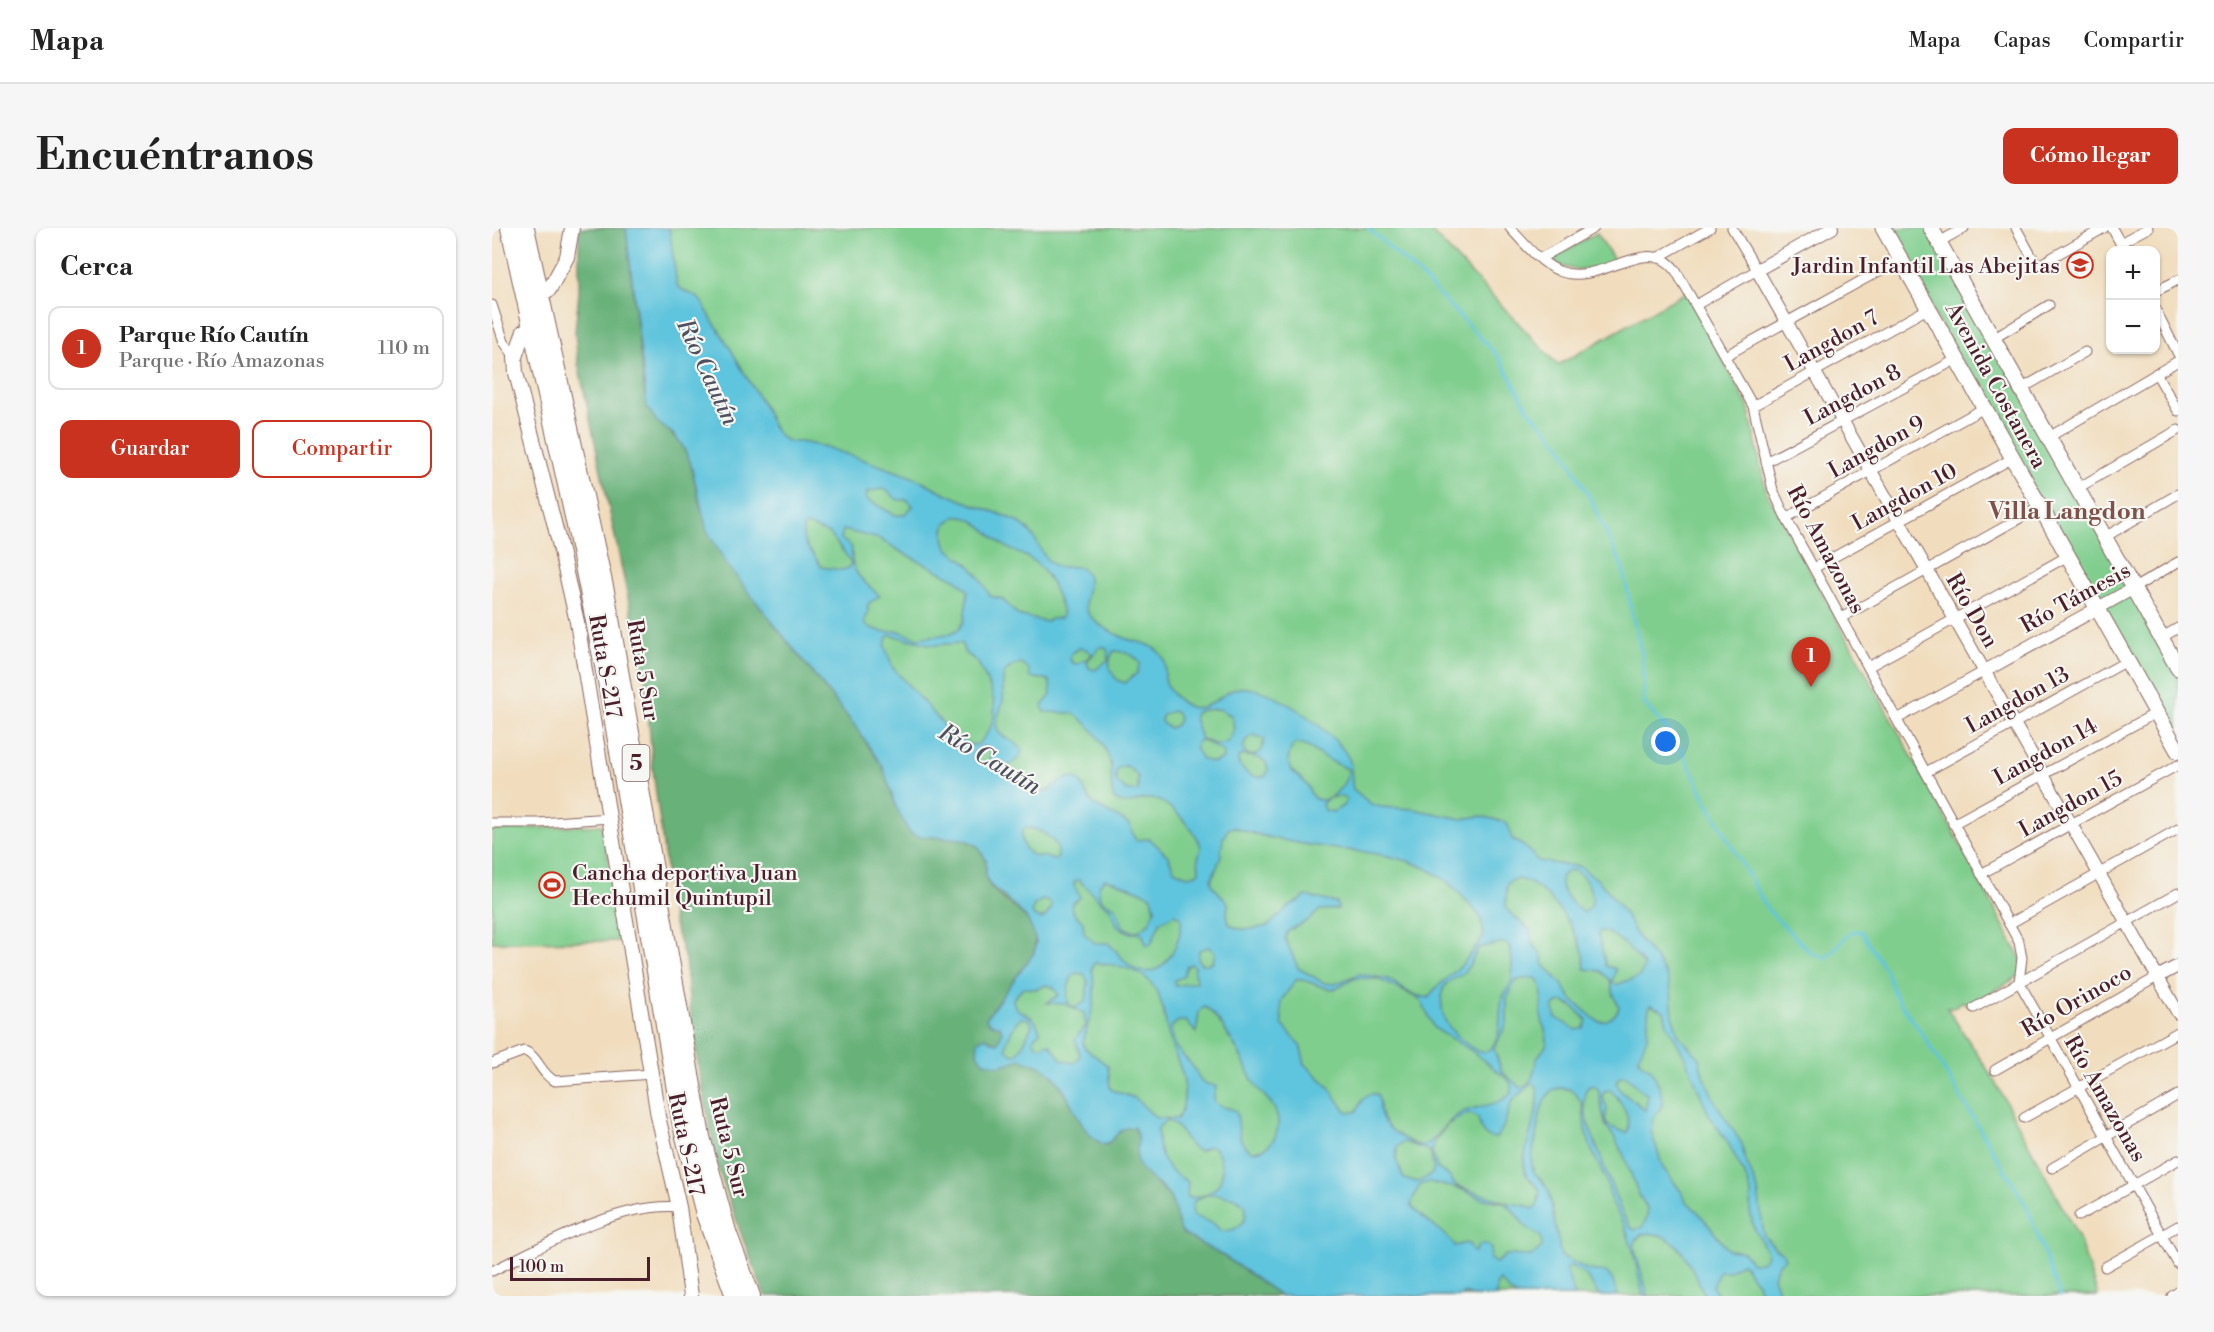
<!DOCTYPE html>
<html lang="es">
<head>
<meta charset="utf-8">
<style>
	body { margin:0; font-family:"Libre Bodoni",serif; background:#f6f6f6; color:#222 }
	.controls { position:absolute; right:18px; top:18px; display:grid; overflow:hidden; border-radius:12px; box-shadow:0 2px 4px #0004 }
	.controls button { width:54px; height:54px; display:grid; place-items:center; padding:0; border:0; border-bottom:2px solid #e0e0e0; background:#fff; color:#222; font:30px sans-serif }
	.scale { position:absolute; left:18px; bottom:15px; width:140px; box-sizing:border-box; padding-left:6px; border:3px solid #4a1f2b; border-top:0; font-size:16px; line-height:21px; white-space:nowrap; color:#4a1f2b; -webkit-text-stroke:4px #f6f6f2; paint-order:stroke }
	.you { position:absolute; left:1174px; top:514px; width:21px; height:21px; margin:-15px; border:4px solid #fff; border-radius:50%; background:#1a73e8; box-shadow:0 0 0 9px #1a73e833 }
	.badge { display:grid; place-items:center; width:39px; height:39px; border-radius:50%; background:#c8321e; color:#fff; font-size:20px; font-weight:700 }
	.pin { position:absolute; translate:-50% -50px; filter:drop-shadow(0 2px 3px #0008) }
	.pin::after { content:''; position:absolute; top:32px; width:21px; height:18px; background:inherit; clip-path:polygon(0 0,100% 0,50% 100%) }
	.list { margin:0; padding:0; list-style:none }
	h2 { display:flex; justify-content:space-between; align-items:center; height:78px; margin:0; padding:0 24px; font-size:26px }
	h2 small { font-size:20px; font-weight:400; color:#767676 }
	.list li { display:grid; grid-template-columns:39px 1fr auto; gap:18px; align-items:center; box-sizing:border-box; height:84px; margin:0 12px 12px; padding:0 12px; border:2px solid #e0e0e0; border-radius:12px }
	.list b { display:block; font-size:22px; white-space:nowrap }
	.list p { margin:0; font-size:20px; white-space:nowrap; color:#767676 }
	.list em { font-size:20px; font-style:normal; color:#767676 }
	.actions { display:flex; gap:12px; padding:18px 24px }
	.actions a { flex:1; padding:14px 0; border:2px solid #c8321e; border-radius:12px; text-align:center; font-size:21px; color:#c8321e }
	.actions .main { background:#c8321e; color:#fff }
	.map { position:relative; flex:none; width:1686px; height:1068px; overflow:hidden; border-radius:12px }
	header { display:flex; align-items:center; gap:36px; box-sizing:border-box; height:84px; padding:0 30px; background:#fff; border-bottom:2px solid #e0e0e0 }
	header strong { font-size:28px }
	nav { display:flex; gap:33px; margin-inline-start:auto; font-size:21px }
	.intro { display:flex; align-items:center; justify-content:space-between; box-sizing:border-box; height:144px; padding:0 36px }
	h1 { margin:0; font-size:42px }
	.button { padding:15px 27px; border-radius:12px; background:#c8321e; color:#fff; font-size:21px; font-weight:700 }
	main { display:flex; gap:36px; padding:0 36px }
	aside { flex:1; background:#fff; border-radius:12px; box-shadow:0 2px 4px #0004 }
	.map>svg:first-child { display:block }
</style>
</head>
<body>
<header>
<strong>Mapa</strong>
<nav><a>Mapa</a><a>Capas</a><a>Compartir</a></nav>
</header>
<div class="intro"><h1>Encuéntranos</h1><a class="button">Cómo llegar</a></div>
<main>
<aside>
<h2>Cerca<small></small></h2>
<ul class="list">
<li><span class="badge">1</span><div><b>Parque Río Cautín</b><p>Parque · Río Amazonas</p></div><em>110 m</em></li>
</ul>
<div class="actions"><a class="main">Guardar</a><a>Compartir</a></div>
</aside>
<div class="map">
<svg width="1686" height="1068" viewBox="0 0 1686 1068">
	<rect width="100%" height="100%" fill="#f6f6f2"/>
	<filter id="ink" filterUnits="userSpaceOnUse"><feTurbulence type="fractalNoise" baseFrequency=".0167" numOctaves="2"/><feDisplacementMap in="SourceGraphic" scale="12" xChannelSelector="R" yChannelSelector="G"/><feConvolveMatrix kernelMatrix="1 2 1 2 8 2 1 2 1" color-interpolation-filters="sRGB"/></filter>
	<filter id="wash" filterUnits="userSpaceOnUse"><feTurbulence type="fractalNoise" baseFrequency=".008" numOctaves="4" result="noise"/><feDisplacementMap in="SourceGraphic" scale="24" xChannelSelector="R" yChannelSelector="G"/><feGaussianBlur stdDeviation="1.35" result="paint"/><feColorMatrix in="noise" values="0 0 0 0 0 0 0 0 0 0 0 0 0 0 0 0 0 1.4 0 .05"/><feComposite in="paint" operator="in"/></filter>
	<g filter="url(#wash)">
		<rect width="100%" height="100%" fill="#f1ddbe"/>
		<g fill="#80ce8e" stroke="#65765c" stroke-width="1.5">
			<path d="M88,0H936L1066,137L1194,64L1256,178L1274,263L1480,638L1535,743L1488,772L1475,778L1471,773L1461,780H1455L1501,850L1586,1008L1606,1068H304Z"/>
			<path d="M1394,0H1436L1686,443V519Z"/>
			<path d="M1105,5L1124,35C1098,41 1082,47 1057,32Z"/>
			<path d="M110,597L131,713L0,714V602Z"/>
		</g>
		<path fill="#68b179" stroke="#596852" stroke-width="1.5" d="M87,0H134L153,169L176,202L190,217L198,233L209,281L284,399L363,498L391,539L417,604C434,614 459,605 476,613C505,625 488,642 496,655C513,682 549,682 542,725L494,790L497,795L508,798C511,804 511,814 503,815L493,809L525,832L529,831C537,834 548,837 555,842C576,858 591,913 615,917L630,901L642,899L647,909L646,935L652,944L676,967L682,976L686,995L691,1006L733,1029L789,1068H273L251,1011L227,943L209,854L200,799L193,731L181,693L160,535L154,454L86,135L83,104L87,64Z"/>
		<path fill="#5fc4dd" stroke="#547284" stroke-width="1.5" fill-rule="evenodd" d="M134,0H177L185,57C191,65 201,64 208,72C213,78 216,85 220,92C239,118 252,147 269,173C277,186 279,205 294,212C298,215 303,214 308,214C320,216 333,219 345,223C374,233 402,242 430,253C440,258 450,264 460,268C481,278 505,283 526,294C547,305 546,328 562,337C571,342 582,335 590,341C605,352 587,372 596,385C603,397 623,406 635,411C645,414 658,415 666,423C678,435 670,441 674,454C676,463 687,474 696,478C715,487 729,463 747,460C776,455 843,504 856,529C862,540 858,550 861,561L879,576L889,579L921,581L970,591L989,588L1012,594L1016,597L1020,611L1032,618L1046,633L1088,639L1105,651L1116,663L1133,686L1145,708L1166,734L1176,751L1179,763L1181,790L1187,808L1207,829L1210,843L1223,874L1250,916L1252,928L1266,962L1272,1008L1284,1021L1290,1024L1293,1030L1286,1037L1281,1049L1288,1068H1268L1266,1057L1250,1035L1237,1043H1227L1221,1059L1226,1068H1213C1200,1041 1188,1001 1150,1006L1144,1012L1142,1019L1156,1068H1151L1141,1023L1133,999L1121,977L1113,950L1100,923L1093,901L1090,875L1082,863C1050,849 1047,889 1044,909C1042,919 1039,929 1040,938L1042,944L1051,954L1057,963L1069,1028L1096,1042L1114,1044L1120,1051L1126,1068H1107L1093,1046L1079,1038L1074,1041L1083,1068H1025L1018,1064L1008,1052L1005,1055L1004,1068H981L971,1065L969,1068H789L733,1029L691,1006C683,994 685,979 676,966C667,955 652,949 646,936C641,924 651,911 642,899C624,899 625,912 612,917C582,903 581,862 555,842C548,837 537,834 529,831L507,838L490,833L485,825L486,813L493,809L501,814L506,815L510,804L508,798L497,795L494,790L542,725L544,714L541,704L535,691L524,679L497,656L494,649V632L485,617L471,611L424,608L417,604L404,579L391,539L363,498L235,337L215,303L198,233L190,217L181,206L165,194L155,179ZM389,261L394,262L406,272H416L421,278L412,287H403L374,271L375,264ZM463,289C482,286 496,306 510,316C518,322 526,325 535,329C552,338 561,355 567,373C569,379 572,384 569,390L559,391L554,394L526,387L510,371L498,368C493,358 487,347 479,339C465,324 448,326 453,297ZM315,297L338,306L358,332L359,336L356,340L350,342L329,339C323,324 306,316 312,298ZM351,302L388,311L411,325L465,352L476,363L472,393L467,401L457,406L425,410L407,403L391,404L374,398L372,394L376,385V376L388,368C371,352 357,346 360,319L349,311ZM398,407L442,417L469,415C471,417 471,420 472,423C475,428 483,430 486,435C501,464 514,488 486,516L480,517L460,506L401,440L393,418L395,409ZM608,419H612L616,423V432L603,442L597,440L595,433ZM588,420L596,422L599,426L598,429L586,436L581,435L578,431L580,425ZM622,423C632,423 643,427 648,435L645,445L633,455L625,452C618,442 614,434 622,423ZM529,435L537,442L538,450L554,451L558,454L559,467L550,478L553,484L581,485C599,497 615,517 619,538C620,549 618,561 622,571C640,582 645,568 662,571C678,574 706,605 709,620L706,630L707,642L705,646L695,648L682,642L676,628L658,611L644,612C639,607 641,600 636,596C625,586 608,584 599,573C593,567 593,553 583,550C571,547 563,560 553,564L539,555L523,550L518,546V537L526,531L530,524C526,511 512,513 506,503C501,492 511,480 511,471C511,453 506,441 529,435ZM728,481L740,488L742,501L736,514L725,517L709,511L702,489L703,485L710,482ZM680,483L685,485L687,492L683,498L677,500L670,495L669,491L671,487ZM761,507L773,511L768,524L761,528L754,526L751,521L754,512ZM710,512L730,523L732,525L731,531L721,535L710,531L703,520L706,513ZM804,515L818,520L831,529L856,541C858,554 836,579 822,570C818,567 818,561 815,557C807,546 793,544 797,527C798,521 800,518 804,515ZM489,519H495L499,524L497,533L493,537L486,535L481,529L482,525ZM750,527L767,530L774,534L776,542L774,548C762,552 752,544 746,535V530ZM635,538L646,548V563H635L624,553V543L627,539ZM847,568L855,571L851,578L841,584L832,582L830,576L836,570ZM741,599C769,609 802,615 831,619C885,627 932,625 971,669C985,684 990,687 992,708L971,736L942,762L936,770L919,766L896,751L867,746L843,756L832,755L806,740L793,710L796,703L817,692L828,682L846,681L845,675L814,668L795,680L776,698L761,701H747L737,696L735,687L736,675L721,658L719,652L728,632L731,610L736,601ZM532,600C547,599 571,613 565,631L561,632C549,626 551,630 543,628C532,625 526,609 532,600ZM1079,642C1094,646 1101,662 1100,677L1092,685C1079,677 1055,650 1079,642ZM612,651C620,652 654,664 660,669L663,681L657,695L648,702L642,704L631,699L624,680C613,672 606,677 607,658ZM1025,651C1054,654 1084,701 1092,727C1093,732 1092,736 1093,741L1109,743L1118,752L1122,768L1127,779C1125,787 1113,797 1104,792L1079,771L1070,756L1052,737L1050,727L1040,715L1038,702L1017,684L1014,679L1015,657L1018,653ZM587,652L611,676L618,680L626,699L639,705H650L655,718L659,716L668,694L683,686L689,689C691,710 675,749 648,743C634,739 626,723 616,715H603L592,705L591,694C587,690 575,682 581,675C583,673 586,672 588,669L582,657L583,653ZM550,672L558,674L560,679L554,688L549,691L542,688L540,684L542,677ZM1108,703C1121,702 1144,726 1152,738C1150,754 1136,750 1125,757L1120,755L1124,741L1114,738L1106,706ZM1008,715H1013L1018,719C1020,726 1021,744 1020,751C1019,759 1012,764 1010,772C1006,787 1012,813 995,823C984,829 957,802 953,792C950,784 949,773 950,765C952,752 964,752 972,744C979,737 982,728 986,720ZM717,719L723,725L721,733L716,736H709L706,732L707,722ZM602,735C619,736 646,740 658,754C673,770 672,796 679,816C683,828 691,842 692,855C693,867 692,882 685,891L664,890L643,870L620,862L618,859L616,838L593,820L591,815L602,775V754L600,741ZM700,736L703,739L702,746L705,754L683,758L682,752L691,749L695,738ZM583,745L592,746L596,754L594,773L585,779L578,778C573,768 576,753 583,745ZM864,750L886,751L928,771L942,800L980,823L1014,850L1019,855V865C1008,878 986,877 971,884C954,892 948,909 933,918C920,918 895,902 890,890C887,882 889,874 885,866C871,864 870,875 864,884H857L853,882L836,858L813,836L808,817L790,796L789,773L804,752C817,750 828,762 842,761C850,760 856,752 864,750ZM1040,750H1044C1054,761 1048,773 1049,786C1050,796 1055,804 1055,814C1054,821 1049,823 1046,829C1040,842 1044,854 1029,860L1010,844L1002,821L1015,795V771L1023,755L1025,752ZM554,757L561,759L567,767L555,775L573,776L592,785L594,798L583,811L588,827L586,832L582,835L570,832L557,815L548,819L544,817L541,811L548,804C542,780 523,790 521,771L531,760L545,761ZM1070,774L1080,778L1095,792L1092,800L1085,802L1064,790L1061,780L1065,775ZM1158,777L1172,783L1175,796L1192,827L1217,887L1236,915L1256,954L1259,964L1258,984L1261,998L1275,1024L1274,1029L1269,1034L1260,1035L1252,1024L1237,1022L1233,1018L1207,985L1194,973L1188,962L1171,940L1159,903L1161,891L1170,877L1169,862L1159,841L1149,835L1146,829C1149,821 1154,816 1155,807C1157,796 1154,787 1158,777ZM712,779C722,782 737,809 743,818C751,830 755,844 762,855C767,864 777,870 782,880C792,899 782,923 760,923C743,915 749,899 744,883C738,879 720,880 722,868C722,864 724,861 724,858L711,855C705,849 703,840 698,835C687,823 676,815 680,798L687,793H694L704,805L707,784ZM529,790L537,791L540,797L529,821L524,827H521L515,822C512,812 521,804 524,794ZM1132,847C1141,851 1144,861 1156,867L1153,882C1148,880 1147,876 1142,873C1135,868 1123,862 1125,851ZM1039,856H1043C1055,874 1027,920 1033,944C1035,951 1044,956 1048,962L1045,979L1041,981L1035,978L1017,975L964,958L956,947L946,941L940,925L943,912L956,896L977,885L986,890C989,902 990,910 1004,910L1011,900L1020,873ZM1101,857L1106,861L1113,896L1122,909L1132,928L1147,967L1155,980V989L1150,999L1143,1002L1139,1000L1129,983L1095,893L1092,877L1093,864L1096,859ZM1118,862C1128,870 1141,892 1135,905L1119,899L1113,894L1115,880L1110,868L1113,863ZM674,892C690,896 692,918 707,923L719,918C730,923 733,948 726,957C721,965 703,972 695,969L696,954C692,951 687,949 683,946C669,935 664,917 666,900ZM912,914L938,923L942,941L939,947L926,954L912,951L904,931L905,919ZM936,954L969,961L991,971L1011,974L1019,980L1033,998L1049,1009L1050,1019L1039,1028L1014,1027L1004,1035L998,1031L999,1021L996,1017H986L984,1023L981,1024L978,1017L974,1015L963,1018C952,1002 932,994 920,978V973L928,957ZM723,966L743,970L753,977C758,993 745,1004 729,1003L722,996L702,988C695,972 710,967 723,966Z"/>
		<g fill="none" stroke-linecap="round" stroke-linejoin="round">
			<path stroke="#5fc4dd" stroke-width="3" d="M876,0L931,50L1007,129L1036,181L1068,216L1096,266L1130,338L1140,386L1150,427L1152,475L1176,503L1193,529L1211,567L1276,682L1319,725L1334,730L1359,704L1369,703L1394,743L1402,766L1431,807L1535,979L1568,1068"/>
		</g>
	</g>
	<g filter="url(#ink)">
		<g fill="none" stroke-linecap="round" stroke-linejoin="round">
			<g stroke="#84625e" stroke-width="11">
				<g id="minor">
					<path d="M1018,0C1032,15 1047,34 1067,43C1108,60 1157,3 1184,43L1261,178L1281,262L1294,290L1527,714L1530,730L1527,754L1686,1036"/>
					<path d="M1524,0L1545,38L1612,0"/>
					<path d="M1620,0L1632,22"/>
					<path d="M1447,14L1472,0"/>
					<path d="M1628,15L1656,0"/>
					<path d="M1049,30L1102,0"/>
					<path d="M1165,30L1218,0"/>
					<path d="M1664,63L1686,52"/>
					<path d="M0,77L12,114L23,129"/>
					<path d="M1204,77L1265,42L1240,0"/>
					<path d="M1664,82L1686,126"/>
					<path d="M1501,111L1557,77"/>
					<path d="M1233,128L1409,31"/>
					<path d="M1664,145L1686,183"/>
					<path d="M1529,161L1593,124"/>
					<path d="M1261,178L1437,80"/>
					<path d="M1557,209L1686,133"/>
					<path d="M1274,234L1465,131"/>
					<path d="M1586,260L1686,202"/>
					<path d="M1294,290L1492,180"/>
					<path d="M1613,309L1686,266"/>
					<path d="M1322,340L1521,230"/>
					<path d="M1642,360L1686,334"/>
					<path d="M1349,390L1548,279"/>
					<path d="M1669,410L1686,400"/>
					<path d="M1376,439L1576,328"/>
					<path d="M1405,491L1491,444"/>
					<path d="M1434,544L1635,433"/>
					<path d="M0,595H47L118,590"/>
					<path d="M1461,596L1664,485"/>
					<path d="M1489,646L1686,537"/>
					<path d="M1517,696L1686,601"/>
					<path d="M1482,780L1686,665"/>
					<path d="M0,835L32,823C46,827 48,846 63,853L160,846"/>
					<path d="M1503,842L1665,749"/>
					<path d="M1532,890L1686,804"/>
					<path d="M1560,940L1686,867"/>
					<path d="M1587,988L1686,932"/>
					<path d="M1613,1039L1686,998"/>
					<path d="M0,1043C53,1017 127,974 187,979"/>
					<path d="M1680,1068L1686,1064"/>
				</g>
			</g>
			<g stroke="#84625e" stroke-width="14">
				<g id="tertiary">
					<path d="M1340,0L1265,42L1686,785"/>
					<path d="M1491,444L1642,360"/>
					<path d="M1665,749L1686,738"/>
				</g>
			</g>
			<g stroke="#84625e" stroke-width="16">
				<g id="secondary">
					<path d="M57,62L75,29L80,0"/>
					<path d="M32,103L23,129L24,145L67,314L85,394L166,888L187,979L199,1068"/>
				</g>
			</g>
			<g stroke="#84625e" stroke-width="17">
				<g id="primary">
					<path d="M1391,0L1686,523"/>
					<path d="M1439,0L1686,440"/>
				</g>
			</g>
			<g stroke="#84625e" stroke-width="20">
				<g id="motorway">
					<path d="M18,0L83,293L115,453L190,897L213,986L243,1068"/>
					<path d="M33,0L114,368L209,909L235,1004L259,1068"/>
				</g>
			</g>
			<use href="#minor" stroke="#fff" stroke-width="9"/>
			<use href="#tertiary" stroke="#fff" stroke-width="12"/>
			<use href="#secondary" stroke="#fff" stroke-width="14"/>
			<use href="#primary" stroke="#fff" stroke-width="15"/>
			<use href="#motorway" stroke="#fff" stroke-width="18"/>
		</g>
	</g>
	<defs>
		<g id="school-ring" transform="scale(1.35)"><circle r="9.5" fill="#f6f6f2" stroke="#c8321e" stroke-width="1.5"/><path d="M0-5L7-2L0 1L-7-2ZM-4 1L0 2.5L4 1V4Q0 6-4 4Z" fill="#c8321e"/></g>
		<g id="stadium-ring" transform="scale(1.35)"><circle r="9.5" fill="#f6f6f2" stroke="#c8321e" stroke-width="1.5"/><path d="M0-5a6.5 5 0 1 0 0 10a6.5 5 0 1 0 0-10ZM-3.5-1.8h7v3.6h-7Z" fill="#c8321e"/></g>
	</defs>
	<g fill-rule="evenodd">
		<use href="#school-ring" x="1588" y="37"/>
		<use href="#stadium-ring" x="60" y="657"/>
	</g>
	<g text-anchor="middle" stroke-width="4.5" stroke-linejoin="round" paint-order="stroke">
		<rect fill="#f6f6f2" stroke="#7e6067" stroke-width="1.5" x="130.5" y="517" width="27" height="36" rx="4.5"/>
		<g font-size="21" font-weight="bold" fill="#4a1f2b">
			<text x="144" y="542">5</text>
		</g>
		<g font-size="22" fill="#4a1f2b" stroke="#f6f6f2" text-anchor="end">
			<text x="1568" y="45">Jardin Infantil Las Abejitas</text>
			<text x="80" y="652" text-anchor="start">Cancha deportiva Juan<tspan x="80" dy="25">Hechumil Quintupil</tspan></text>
		</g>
		<g font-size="22" fill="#4a1f2b" stroke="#f6f6f2">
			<text transform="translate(1339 112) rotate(-29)" y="8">Langdon 7</text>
			<text transform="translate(1505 157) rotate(61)" y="8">Avenida Costanera</text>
			<text transform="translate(1360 166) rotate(-28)" y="8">Langdon 8</text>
			<text transform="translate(1384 218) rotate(-29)" y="8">Langdon 9</text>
			<text transform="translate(1412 268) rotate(-29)" y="8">Langdon 10</text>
			<text transform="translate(1335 321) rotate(62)" y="8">Río Amazonas</text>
			<text transform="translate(1583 369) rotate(-29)" y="8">Río Támesis</text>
			<text transform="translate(1481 382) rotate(60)" y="8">Río Don</text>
			<text transform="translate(114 438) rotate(80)" y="8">Ruta S-217</text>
			<text transform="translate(152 442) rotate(80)" y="8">Ruta 5 Sur</text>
			<text transform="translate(1525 471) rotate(-29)" y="8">Langdon 13</text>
			<text transform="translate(1553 523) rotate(-29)" y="8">Langdon 14</text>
			<text transform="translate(1578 575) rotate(-29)" y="8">Langdon 15</text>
			<text transform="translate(1584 772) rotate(-30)" y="8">Río Orinoco</text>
			<text transform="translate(1614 870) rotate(60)" y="8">Río Amazonas</text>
			<text transform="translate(195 916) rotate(78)" y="8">Ruta S-217</text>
			<text transform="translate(238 919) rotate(76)" y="8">Ruta 5 Sur</text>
		</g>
		<g font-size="24" font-style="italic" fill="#505160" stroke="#f6f6f2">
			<text transform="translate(216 144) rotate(65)" y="8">Río Cautín</text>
			<text transform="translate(498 531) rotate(31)" y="8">Río Cautín</text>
		</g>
		<g font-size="24" font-weight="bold" fill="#7e524a" stroke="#f6f6f2">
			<text x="1575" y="291">Villa Langdon</text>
		</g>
	</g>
</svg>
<div class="controls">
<button>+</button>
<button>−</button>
</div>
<div class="scale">100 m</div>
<div class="you"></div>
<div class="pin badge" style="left:1319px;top:459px">1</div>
</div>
</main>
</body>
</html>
